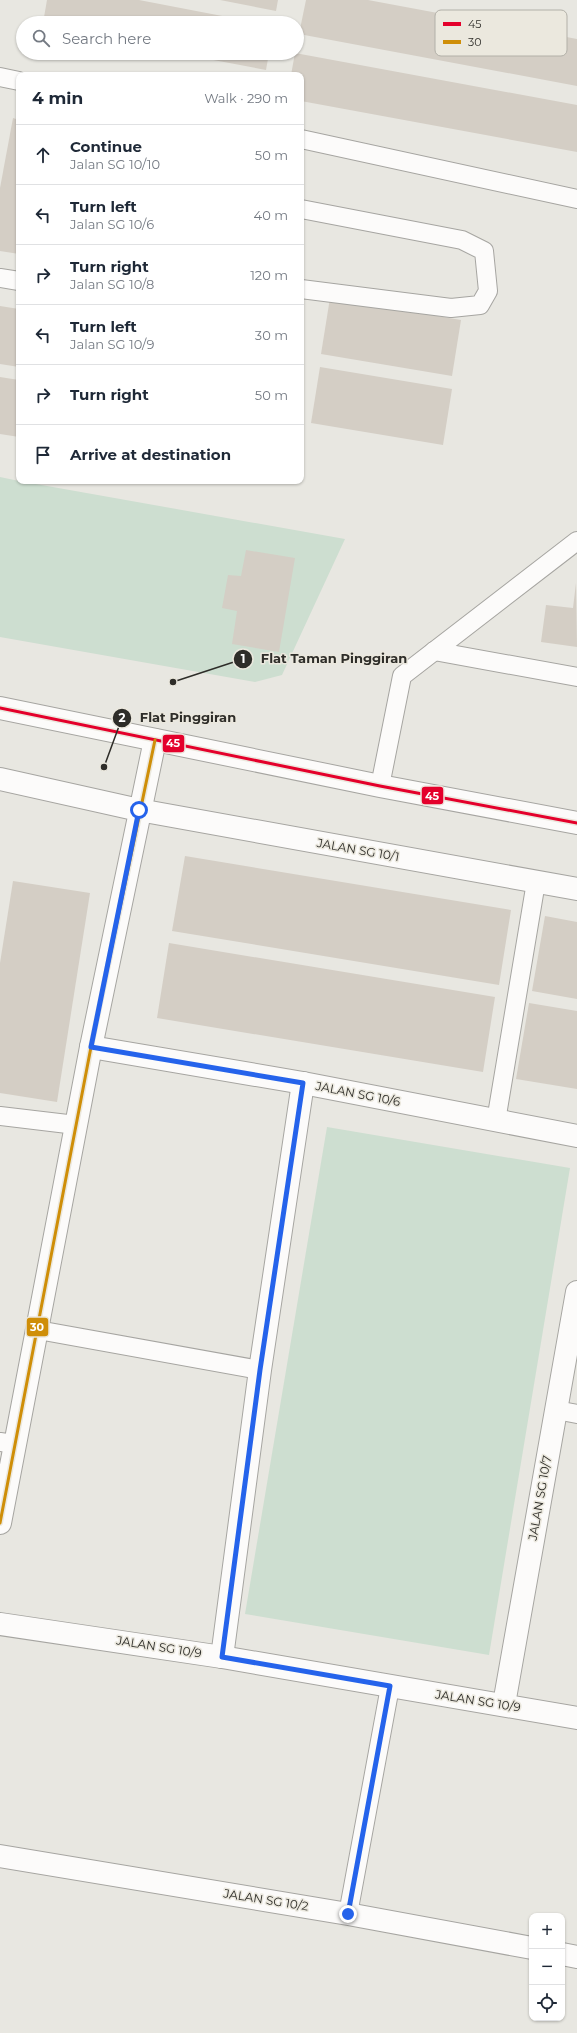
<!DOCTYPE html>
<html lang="en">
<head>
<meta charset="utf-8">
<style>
	body { margin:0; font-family:Montserrat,sans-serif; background:#f6f6f7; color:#1f2937 }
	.controls { position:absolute; right:12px; bottom:12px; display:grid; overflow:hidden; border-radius:8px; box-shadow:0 1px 3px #0004 }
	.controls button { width:36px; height:36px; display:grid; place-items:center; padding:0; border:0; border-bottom:1px solid #e0e1e3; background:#fff; color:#1f2937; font:20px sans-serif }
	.stop { position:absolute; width:12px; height:12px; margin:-9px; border:3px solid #2563eb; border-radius:50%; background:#fff }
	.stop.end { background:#2563eb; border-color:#fff; box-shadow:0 1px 4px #0008 }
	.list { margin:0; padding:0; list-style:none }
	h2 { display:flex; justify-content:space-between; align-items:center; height:52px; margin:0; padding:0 16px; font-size:17px }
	h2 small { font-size:13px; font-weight:400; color:#747a83 }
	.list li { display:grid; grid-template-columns:26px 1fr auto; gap:12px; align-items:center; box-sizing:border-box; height:60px; padding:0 16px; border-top:1px solid #e0e1e3 }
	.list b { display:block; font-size:15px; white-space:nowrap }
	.list p { margin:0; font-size:13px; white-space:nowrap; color:#747a83 }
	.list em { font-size:13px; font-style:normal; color:#747a83 }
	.icon { flex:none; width:22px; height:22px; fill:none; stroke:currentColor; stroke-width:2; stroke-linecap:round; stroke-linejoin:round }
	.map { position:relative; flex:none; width:577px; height:2033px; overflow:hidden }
	.search { position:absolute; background:#fff; box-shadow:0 1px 3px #0004; left:16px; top:16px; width:288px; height:44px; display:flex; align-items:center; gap:10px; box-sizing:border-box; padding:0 14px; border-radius:22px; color:#747a83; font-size:15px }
	.panel { position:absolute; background:#fff; box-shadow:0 1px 3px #0004; left:16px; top:72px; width:288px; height:412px; border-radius:8px }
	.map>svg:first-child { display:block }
</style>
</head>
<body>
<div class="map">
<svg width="577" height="2033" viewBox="0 0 577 2033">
	<rect width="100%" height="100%" fill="#e8e7e1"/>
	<g fill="#cdded0">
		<path d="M0,477L19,481L345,539L282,675L255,682L0,637Z"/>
		<path d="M327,1127L570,1168L489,1655L245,1614Z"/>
	</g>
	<g fill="#d4cec5">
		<path d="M47,0H139L258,23H43Z"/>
		<path d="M220,0H278L276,11Z"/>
		<path d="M306,0H368L577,39V86L299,34Z"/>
		<path d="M176,53H269L266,70Z"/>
		<path d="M295,53L577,105V152L301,101V75H291Z"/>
		<path d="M13,118L19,120V254L0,251V188Z"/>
		<path d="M330,298L461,320L452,376L321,354Z"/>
		<path d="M0,306L19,309V367L0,364Z"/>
		<path d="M320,367L452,389L443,445L311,423Z"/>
		<path d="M0,377L19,380V437L0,434Z"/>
		<path d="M246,550L295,558L279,652L232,644L237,611L222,608L228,575L241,576Z"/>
		<path d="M576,583L577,647L541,642L546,605L573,608Z"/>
		<path d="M185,856L511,910L499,985L172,931Z"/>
		<path d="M13,881L90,893L57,1102L0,1093V963Z"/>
		<path d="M545,916L577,922V999L532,991Z"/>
		<path d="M169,943L495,997L483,1072L157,1018Z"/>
		<path d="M529,1003L577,1011V1089L516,1079Z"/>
	</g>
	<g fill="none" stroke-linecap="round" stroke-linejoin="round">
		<g stroke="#a6a5a1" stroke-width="20">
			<g id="lane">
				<path d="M0,77L19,81"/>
				<path d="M301,139L577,199"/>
				<path d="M301,209L462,240L484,251L488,291L480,305L451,308L301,289"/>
				<path d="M0,278L19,281"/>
				<path d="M434,651L577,677"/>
				<path d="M380,786L402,676L577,541"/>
				<path d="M0,1116L76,1125"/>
				<path d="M496,1121L536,882"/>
				<path d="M38,1330L260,1370"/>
				<path d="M556,1410L577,1414"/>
				<path d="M0,1442L14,1444"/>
				<path d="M348,1914L390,1687"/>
			</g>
		</g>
		<g stroke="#a6a5a1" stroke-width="24">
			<g id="street">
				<path d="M0,779L139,810L577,889"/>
				<path d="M91,1047L303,1083L577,1136"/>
				<path d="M0,1523L91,1047L155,740"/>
				<path d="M0,1624L222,1657L577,1718"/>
				<path d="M222,1657L260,1370L303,1083"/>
				<path d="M504,1704L577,1292"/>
				<path d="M0,1856L348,1914L532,1948"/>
				<path d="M562,1954L577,1957"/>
			</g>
		</g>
		<g stroke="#a6a5a1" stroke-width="24">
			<path id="secondary" d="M0,708L380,786L577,823"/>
		</g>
		<use href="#lane" stroke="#fcfbfa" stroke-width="18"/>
		<use href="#street" stroke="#fcfbfa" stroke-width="22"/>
		<use href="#secondary" stroke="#fcfbfa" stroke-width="22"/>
		<g stroke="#ebe8de" stroke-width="6">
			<path id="bus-1" d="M0,708L380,786L577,823"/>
		</g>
		<g stroke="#ebe8de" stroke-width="6">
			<path id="bus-2" d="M0,1523L91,1047L155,740"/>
		</g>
		<use href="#bus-1" stroke="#e4002b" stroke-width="3"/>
		<use href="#bus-2" stroke="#cf8e08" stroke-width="3"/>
	</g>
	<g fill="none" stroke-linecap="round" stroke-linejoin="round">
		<path stroke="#2563eb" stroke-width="5" d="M139,810L91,1047L303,1083L260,1370L222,1657L390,1686L348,1914"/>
	</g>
	<g text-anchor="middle" stroke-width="3" stroke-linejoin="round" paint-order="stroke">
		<g font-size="12" fill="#2e2d29" stroke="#ebe8de">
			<text transform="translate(358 850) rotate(10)" y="4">JALAN SG 10/1</text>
			<text transform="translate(358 1094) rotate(11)" y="4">JALAN SG 10/6</text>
			<text transform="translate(540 1498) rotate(-80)" y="4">JALAN SG 10/7</text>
			<text transform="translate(159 1647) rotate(9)" y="4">JALAN SG 10/9</text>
			<text transform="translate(478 1701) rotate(9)" y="4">JALAN SG 10/9</text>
			<text transform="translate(266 1900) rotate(9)" y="4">JALAN SG 10/2</text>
		</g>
	</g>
	<rect x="435" y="10" width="132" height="46" rx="6" fill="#ebe8de" stroke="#b2b0a8" stroke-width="1"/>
	<rect x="443" y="22" width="18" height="4" fill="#e4002b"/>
	<rect x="443" y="40" width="18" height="4" fill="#cf8e08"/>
	<g font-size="11" fill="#2e2d29">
		<text x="468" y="28">45</text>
		<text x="468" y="46">30</text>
	</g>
	<path fill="none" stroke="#2e2d29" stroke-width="1.5" d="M173 682L243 659M104 767L122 718"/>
	<g fill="#2e2d29" stroke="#ebe8de" stroke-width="1.5">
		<circle cx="173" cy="682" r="4"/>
		<circle cx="104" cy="767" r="4"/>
		<circle cx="243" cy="659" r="10"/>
		<circle cx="122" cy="718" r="10"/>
	</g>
	<g font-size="12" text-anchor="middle" font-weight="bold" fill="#fff">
		<text x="243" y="663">1</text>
		<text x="122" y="722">2</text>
	</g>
	<g font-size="13" text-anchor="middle" font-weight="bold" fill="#2e2d29" stroke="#ebe8de" stroke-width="3" stroke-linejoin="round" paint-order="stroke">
		<text x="334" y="663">Flat Taman Pinggiran</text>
		<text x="188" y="722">Flat Pinggiran</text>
	</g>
	<g stroke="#ebe8de" stroke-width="1.5">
		<rect x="162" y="734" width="23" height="19" rx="4" fill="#e4002b"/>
		<rect x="421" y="786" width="23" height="19" rx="4" fill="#e4002b"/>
		<rect x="26" y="1317" width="23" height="20" rx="4" fill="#cf8e08"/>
	</g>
	<g font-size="11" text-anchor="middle" font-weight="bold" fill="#fff">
		<text x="173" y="747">45</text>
		<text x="432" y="800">45</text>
		<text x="37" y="1331">30</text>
	</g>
</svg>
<div class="controls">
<button>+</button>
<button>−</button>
<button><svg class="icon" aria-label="locate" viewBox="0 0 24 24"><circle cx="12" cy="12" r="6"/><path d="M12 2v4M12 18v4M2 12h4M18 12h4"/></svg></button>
</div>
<div class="stop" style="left:139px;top:810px"></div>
<div class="stop end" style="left:348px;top:1914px"></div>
<div class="search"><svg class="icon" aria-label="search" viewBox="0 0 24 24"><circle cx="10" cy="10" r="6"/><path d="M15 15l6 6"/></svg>Search here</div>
<section class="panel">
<h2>4 min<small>Walk · 290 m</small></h2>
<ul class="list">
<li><svg class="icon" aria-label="ahead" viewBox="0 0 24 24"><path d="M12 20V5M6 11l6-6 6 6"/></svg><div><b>Continue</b><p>Jalan SG 10/10</p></div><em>50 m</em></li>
<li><svg class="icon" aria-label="left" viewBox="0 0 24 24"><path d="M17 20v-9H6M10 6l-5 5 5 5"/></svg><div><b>Turn left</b><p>Jalan SG 10/6</p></div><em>40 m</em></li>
<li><svg class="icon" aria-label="right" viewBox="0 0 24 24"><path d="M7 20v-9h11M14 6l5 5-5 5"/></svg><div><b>Turn right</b><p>Jalan SG 10/8</p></div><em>120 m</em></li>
<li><svg class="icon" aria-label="left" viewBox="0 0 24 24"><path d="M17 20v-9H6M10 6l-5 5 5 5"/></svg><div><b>Turn left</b><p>Jalan SG 10/9</p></div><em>30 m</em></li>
<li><svg class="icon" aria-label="right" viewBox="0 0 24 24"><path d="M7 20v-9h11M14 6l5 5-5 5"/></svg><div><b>Turn right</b></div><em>50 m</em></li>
<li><svg class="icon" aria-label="arrive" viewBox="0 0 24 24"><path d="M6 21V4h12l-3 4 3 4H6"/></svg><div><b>Arrive at destination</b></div></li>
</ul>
</section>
</div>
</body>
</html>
